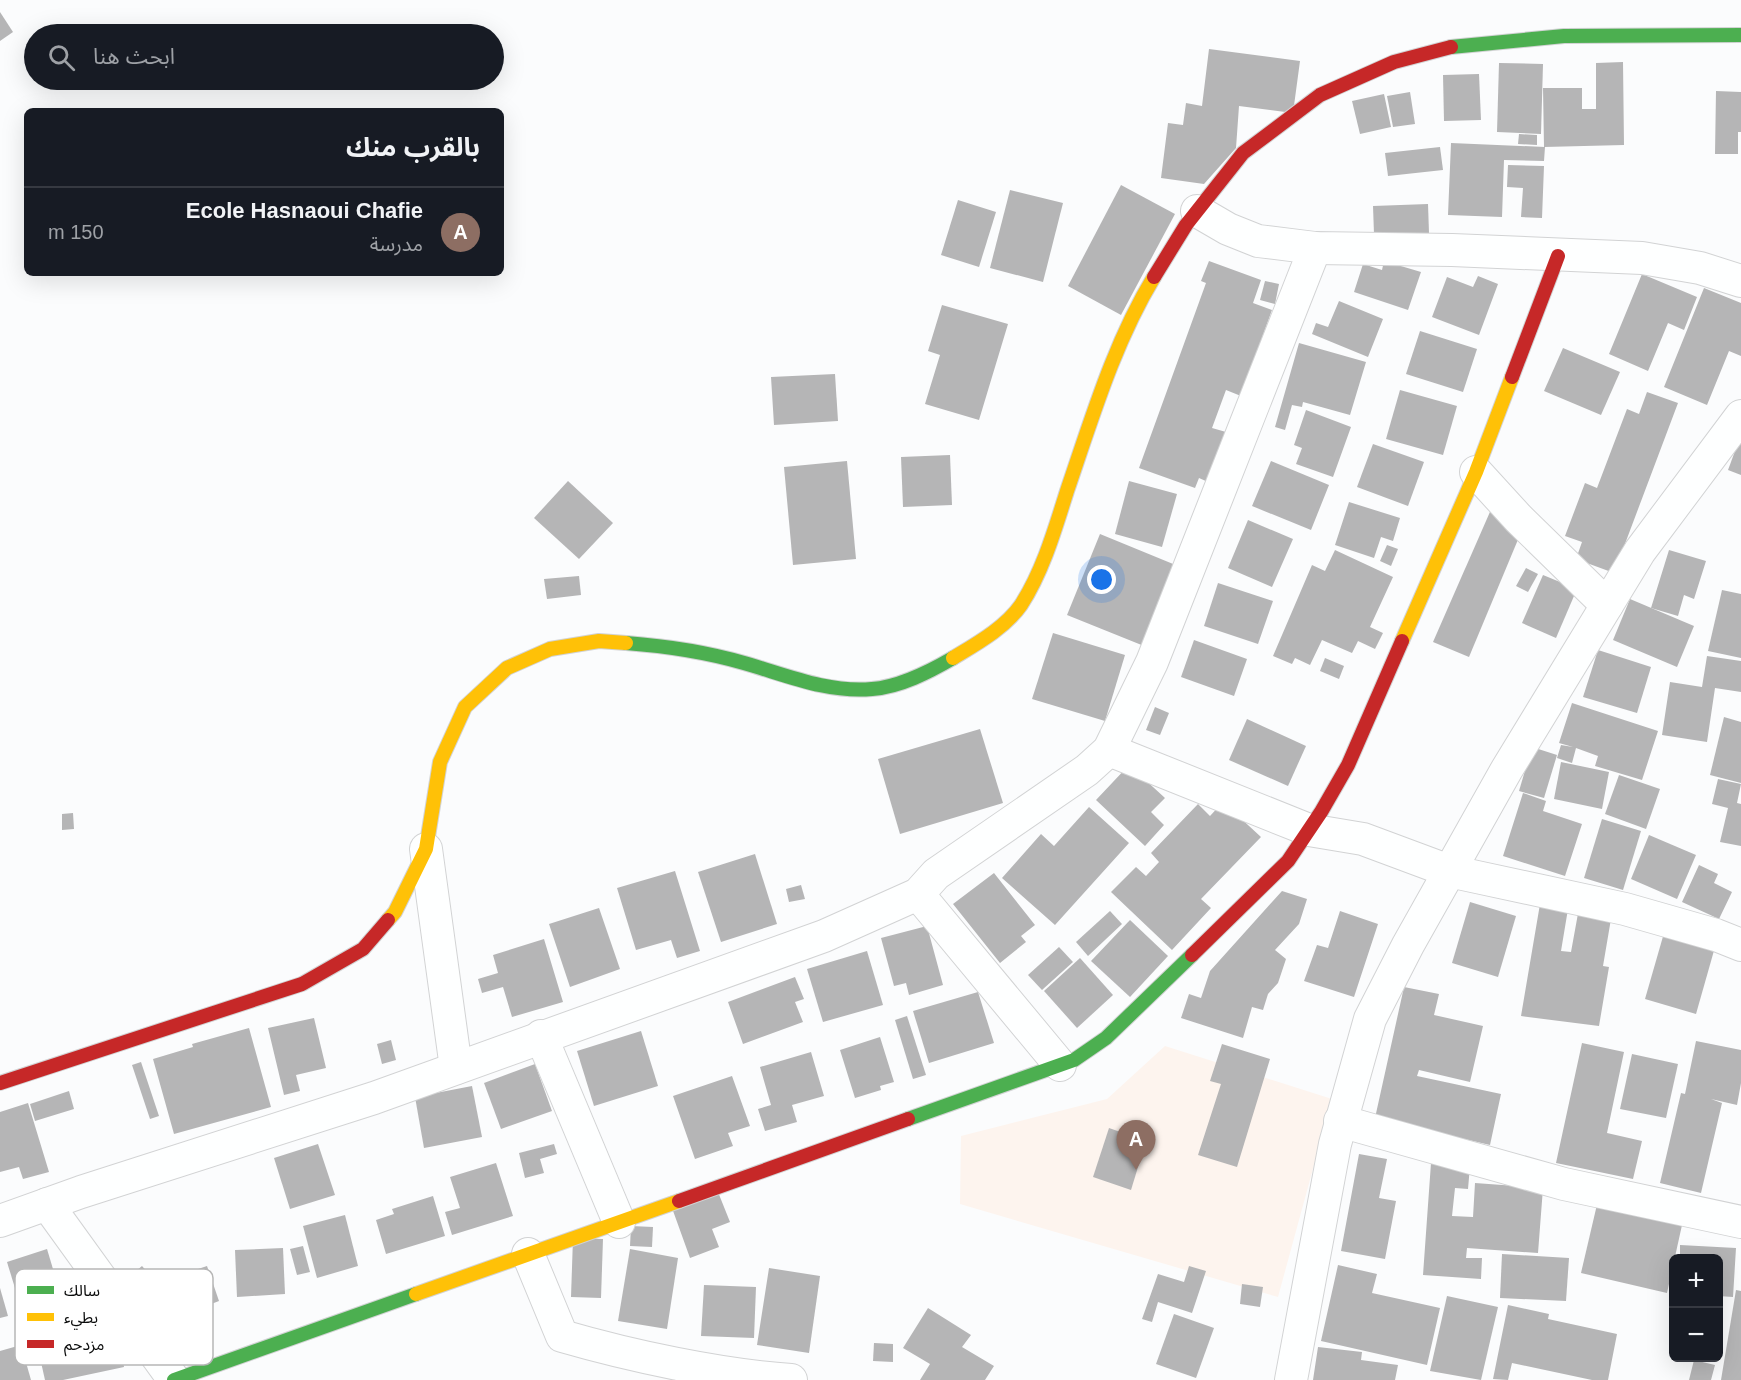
<!DOCTYPE html>
<html lang="ar">
<head>
<meta charset="utf-8">
<style>
	body { margin:0; font-family:Helvetica,"Noto Sans Arabic",sans-serif; background:#242831; color:#f1f3f6; direction:rtl }
	.controls { position:absolute; right:18px; bottom:18px; display:grid; overflow:hidden; border-radius:9px; box-shadow:0 6px 24px #0002 }
	.controls button { width:54px; height:54px; display:grid; place-items:center; padding:0; border:0; border-bottom:2px solid #363941; background:#171b24; color:#f1f3f6; font:30px sans-serif }
	.you { position:absolute; left:1102px; top:580px; width:21px; height:21px; margin:-15px; border:4px solid #fff; border-radius:50%; background:#1a73e8; box-shadow:0 0 0 9px #1a73e833 }
	.badge { display:grid; place-items:center; width:39px; height:39px; border-radius:50%; background:#afb1b2; color:#fff; font-size:20px; font-weight:700 }
	.pin { position:absolute; translate:-50% -50px; filter:drop-shadow(0 2px 3px #0008) }
	.pin::after { content:''; position:absolute; top:32px; width:21px; height:18px; background:inherit; clip-path:polygon(0 0,100% 0,50% 100%) }
	.list { margin:0; padding:0; list-style:none }
	h2 { display:flex; justify-content:space-between; align-items:center; height:78px; margin:0; padding:0 24px; font-size:26px }
	h2 small { font-size:20px; font-weight:400; color:#9ea1a6 }
	.list li { display:grid; grid-template-columns:39px 1fr auto; gap:18px; align-items:center; box-sizing:border-box; height:90px; padding:0 24px; border-top:2px solid #363941 }
	.list b { display:block; font-size:22px; white-space:nowrap }
	.list p { margin:0; font-size:20px; white-space:nowrap; color:#9ea1a6 }
	.list em { font-size:20px; font-style:normal; color:#9ea1a6 }
	.icon { flex:none; width:33px; height:33px; fill:none; stroke:currentColor; stroke-width:2; stroke-linecap:round; stroke-linejoin:round }
	.map { position:relative; flex:none; width:1741px; height:1380px; overflow:hidden; direction:ltr }
	.search { position:absolute; background:#171b24; box-shadow:0 6px 24px #0002; left:24px; top:24px; width:480px; height:66px; display:flex; align-items:center; gap:15px; box-sizing:border-box; padding:0 21px; border-radius:33px; color:#9ea1a6; font-size:22px }
	.panel { position:absolute; background:#171b24; box-shadow:0 6px 24px #0002; left:24px; top:108px; width:480px; height:168px; border-radius:9px; direction:rtl }
	.map>svg:first-child { display:block }
</style>
</head>
<body>
<div class="map">
<svg width="1741" height="1380" viewBox="0 0 1741 1380">
	<rect width="100%" height="100%" fill="#fbfcfd"/>
	<path fill="#fdf4ee" d="M1165,1046L1332,1099L1278,1297L960,1204L961,1136L1107,1099Z"/>
	<g fill="#b5b5b6">
		<path d="M0,12L13,32L0,41Z"/>
		<path d="M1209,49L1300,61L1293,113L1239,106L1236,148L1204,184L1161,178L1168,123L1183,125L1186,103L1202,106Z"/>
		<path d="M1623,62L1624,145L1544,147L1543,88H1582V109H1596V63Z"/>
		<path d="M1499,63L1543,64L1541,134L1497,132Z"/>
		<path d="M1479,74L1481,120L1444,121L1443,75Z"/>
		<path d="M1716,91L1741,92V132H1738V154H1715Z"/>
		<path d="M1410,92L1415,124L1393,127L1387,96Z"/>
		<path d="M1384,94L1391,127L1360,134L1352,101Z"/>
		<path d="M1519,134L1537,135V145L1518,144Z"/>
		<path d="M1451,143L1545,147L1544,161L1504,160L1502,217L1448,215Z"/>
		<path d="M1440,147L1443,170L1388,176L1385,153Z"/>
		<path d="M1508,165L1544,166L1542,218L1521,217L1523,188L1507,187Z"/>
		<path d="M1121,185L1175,214L1121,315L1068,286Z"/>
		<path d="M1010,190L1063,203L1043,282L990,268Z"/>
		<path d="M958,200L996,212L979,267L941,255Z"/>
		<path d="M1428,204L1429,233L1374,234L1373,206Z"/>
		<path d="M1209,261L1261,280L1253,303L1272,310L1241,396L1226,390L1212,428L1226,432L1208,482L1199,478L1195,488L1139,468L1206,283L1201,281Z"/>
		<path d="M1384,261L1421,272L1408,310L1354,292L1363,264L1382,270Z"/>
		<path d="M1642,274L1697,297L1684,330L1668,323L1648,371L1609,354Z"/>
		<path d="M1478,276L1498,284L1479,335L1432,317L1447,277L1473,287Z"/>
		<path d="M1265,281L1279,284L1275,304L1260,300Z"/>
		<path d="M1704,288L1741,303V356L1729,351L1707,405L1664,387Z"/>
		<path d="M1339,301L1383,319L1368,357L1312,334L1316,323L1328,327Z"/>
		<path d="M942,305L1008,324L979,420L925,404L940,355L928,351Z"/>
		<path d="M1420,331L1477,349L1463,392L1406,374Z"/>
		<path d="M1299,343L1366,362L1350,415L1303,402L1302,407L1292,405L1285,430L1275,427Z"/>
		<path d="M1563,348L1620,372L1601,415L1544,391Z"/>
		<path d="M835,374L838,421L774,425L771,377Z"/>
		<path d="M1400,390L1457,406L1443,455L1386,439Z"/>
		<path d="M1647,392L1678,403L1614,573L1576,559L1582,542L1565,536L1585,483L1597,488L1627,409L1639,414Z"/>
		<path d="M1306,410L1351,427L1333,477L1296,464L1302,448L1294,445Z"/>
		<path d="M1741,435V475L1728,470Z"/>
		<path d="M1373,444L1424,462L1408,506L1357,487Z"/>
		<path d="M950,455L952,505L903,507L901,457Z"/>
		<path d="M847,461L856,559L793,565L784,467Z"/>
		<path d="M1271,461L1329,485L1311,530L1252,506Z"/>
		<path d="M568,481L613,523L579,559L534,518Z"/>
		<path d="M1129,481L1177,494L1162,547L1115,534Z"/>
		<path d="M1349,502L1400,518L1393,541L1381,537L1374,558L1335,545Z"/>
		<path d="M1493,505L1522,530L1469,657L1433,642Z"/>
		<path d="M1248,520L1293,539L1272,587L1228,568Z"/>
		<path d="M1100,534L1178,566L1144,646L1067,615Z"/>
		<path d="M1387,545L1398,549L1391,566L1380,561Z"/>
		<path d="M1335,550L1393,577L1370,627L1383,633L1375,649L1358,641L1352,653L1322,640L1310,665L1295,658L1292,664L1273,656L1312,565L1325,571Z"/>
		<path d="M1669,550L1706,561L1694,599L1684,595L1678,616L1651,608Z"/>
		<path d="M1526,568L1538,574L1528,592L1516,586Z"/>
		<path d="M1543,575L1577,589L1556,638L1522,623Z"/>
		<path d="M579,576L581,595L547,599L544,579Z"/>
		<path d="M1218,583L1273,601L1258,644L1204,626Z"/>
		<path d="M1722,590L1741,594V658L1708,651Z"/>
		<path d="M1630,599L1694,626L1677,667L1613,640Z"/>
		<path d="M1053,633L1125,655L1105,721L1032,699Z"/>
		<path d="M1194,640L1247,659L1234,696L1181,677Z"/>
		<path d="M1598,650L1651,667L1637,713L1583,697Z"/>
		<path d="M1707,656L1741,661V692L1715,688L1707,742L1662,735L1670,682L1702,687Z"/>
		<path d="M1325,658L1344,666L1339,679L1320,671Z"/>
		<path d="M1572,703L1658,731L1642,780L1595,766L1598,756L1576,748L1572,763L1557,758L1561,745L1573,747L1559,743Z"/>
		<path d="M1155,707L1169,713L1160,735L1146,730Z"/>
		<path d="M1724,717L1741,722V783L1710,775Z"/>
		<path d="M1247,719L1306,746L1288,786L1229,760Z"/>
		<path d="M980,729L1003,803L900,834L878,759Z"/>
		<path d="M1532,747L1557,755L1544,798L1519,791Z"/>
		<path d="M1561,762L1609,772L1602,809L1554,799Z"/>
		<path d="M1129,765L1165,798L1151,812L1164,825L1145,846L1096,800Z"/>
		<path d="M1619,775L1660,789L1646,829L1605,814Z"/>
		<path d="M1718,779L1741,784L1737,803L1741,804V846L1720,842L1728,808L1712,804Z"/>
		<path d="M1523,793L1546,801L1543,811L1582,824L1565,876L1503,856Z"/>
		<path d="M1223,802L1261,837L1201,899L1211,908L1172,950L1111,892L1136,867L1146,876L1159,862L1151,853L1198,804L1210,816Z"/>
		<path d="M1089,807L1129,843L1055,925L1002,878L1041,834L1054,846Z"/>
		<path d="M73,813L74,829L62,830V814Z"/>
		<path d="M1602,819L1641,831L1623,890L1584,878Z"/>
		<path d="M1649,835L1696,855L1677,899L1631,879Z"/>
		<path d="M755,854L777,924L721,942L698,872Z"/>
		<path d="M1699,865L1718,874L1714,883L1732,892L1719,919L1682,902Z"/>
		<path d="M675,871L700,951L677,958L671,940L636,950L617,888Z"/>
		<path d="M994,873L1035,925L1021,936L1026,942L1000,963L953,904Z"/>
		<path d="M801,885L805,899L789,902L786,889Z"/>
		<path d="M1282,891L1307,899L1299,924L1275,950L1286,959L1278,983L1268,994L1263,1010L1252,1007L1243,1038L1181,1018L1189,994L1201,998L1210,971Z"/>
		<path d="M1470,902L1516,916L1498,977L1452,963Z"/>
		<path d="M1540,904L1568,909L1561,951L1571,952L1579,908L1612,913L1603,966L1609,967L1599,1026L1521,1016Z"/>
		<path d="M599,908L620,969L570,987L549,924Z"/>
		<path d="M1110,911L1122,924L1088,956L1076,942Z"/>
		<path d="M1340,911L1378,924L1354,997L1304,981L1317,945L1328,948Z"/>
		<path d="M1130,920L1168,956L1130,997L1091,961Z"/>
		<path d="M927,926L943,985L909,995L906,983L894,986L881,938Z"/>
		<path d="M1666,926L1717,940L1696,1014L1645,999Z"/>
		<path d="M544,939L563,1002L512,1017L503,987L482,993L478,979L498,973L493,955Z"/>
		<path d="M1059,947L1073,962L1042,990L1028,975Z"/>
		<path d="M867,951L883,1005L823,1022L807,969Z"/>
		<path d="M1080,958L1113,995L1077,1028L1044,991Z"/>
		<path d="M795,977L804,999L795,1002L803,1022L743,1044L728,1002Z"/>
		<path d="M1404,987L1439,994L1434,1015L1483,1026L1470,1082L1419,1070L1417,1076L1501,1094L1490,1145L1375,1118Z"/>
		<path d="M978,992L994,1043L929,1063L913,1011Z"/>
		<path d="M907,1016L926,1075L913,1079L895,1020Z"/>
		<path d="M314,1018L326,1068L296,1075L300,1091L284,1095L268,1028Z"/>
		<path d="M249,1028L271,1107L174,1134L153,1059L193,1047L192,1044Z"/>
		<path d="M641,1031L658,1086L594,1106L577,1051Z"/>
		<path d="M880,1037L894,1082L880,1086L881,1090L855,1098L840,1050Z"/>
		<path d="M391,1040L396,1060L382,1064L377,1044Z"/>
		<path d="M1696,1041L1741,1050V1083L1737,1105L1711,1099L1722,1103L1701,1193L1660,1183L1681,1093L1685,1094Z"/>
		<path d="M1582,1043L1624,1052L1607,1133L1642,1141L1633,1179L1556,1163Z"/>
		<path d="M1222,1044L1270,1059L1237,1167L1198,1155L1221,1084L1210,1081Z"/>
		<path d="M811,1052L824,1096L792,1105L797,1122L765,1131L758,1109L771,1105L760,1067Z"/>
		<path d="M1632,1054L1678,1064L1666,1118L1620,1109Z"/>
		<path d="M141,1062L159,1116L150,1119L132,1065Z"/>
		<path d="M535,1064L552,1111L501,1129L484,1083Z"/>
		<path d="M732,1076L750,1126L728,1133L733,1146L695,1159L673,1096Z"/>
		<path d="M472,1086L482,1137L424,1148L415,1097Z"/>
		<path d="M69,1091L74,1109L35,1121L30,1104Z"/>
		<path d="M28,1103L49,1172L23,1179L19,1167L0,1172V1112Z"/>
		<path d="M1109,1128L1146,1141L1131,1190L1093,1177Z"/>
		<path d="M318,1144L335,1195L290,1209L274,1158Z"/>
		<path d="M554,1144L557,1154L540,1159L544,1173L525,1178L519,1153Z"/>
		<path d="M1359,1154L1387,1159L1379,1198L1396,1201L1385,1259L1341,1251Z"/>
		<path d="M496,1163L513,1216L452,1235L445,1212L460,1208L450,1177Z"/>
		<path d="M1431,1163L1470,1166L1468,1189L1455,1188L1452,1216L1473,1217L1475,1183L1543,1188L1538,1253L1467,1248L1466,1258H1482L1481,1279L1423,1275Z"/>
		<path d="M718,1192L730,1222L712,1229L719,1247L690,1258L672,1208Z"/>
		<path d="M433,1196L445,1236L386,1254L376,1220L394,1214L392,1209Z"/>
		<path d="M1599,1196L1684,1216L1667,1293L1581,1273Z"/>
		<path d="M345,1215L358,1266L317,1278L303,1226Z"/>
		<path d="M631,1226L653,1227L652,1247L630,1246Z"/>
		<path d="M573,1238L603,1239L601,1298L571,1297Z"/>
		<path d="M1680,1245L1736,1248L1733,1297L1718,1296V1258H1680Z"/>
		<path d="M303,1246L310,1272L297,1275L290,1249Z"/>
		<path d="M283,1248L285,1294L237,1297L235,1250Z"/>
		<path d="M47,1249L62,1299L22,1311L7,1262Z"/>
		<path d="M630,1249L678,1258L667,1329L618,1321Z"/>
		<path d="M1502,1254L1569,1258L1566,1301L1500,1298Z"/>
		<path d="M1338,1265L1377,1274L1372,1293L1440,1308L1427,1365L1321,1341Z"/>
		<path d="M142,1266L150,1275L133,1291L124,1281Z"/>
		<path d="M207,1266L219,1301L206,1306L210,1318L173,1331L156,1283Z"/>
		<path d="M1189,1266L1206,1271L1192,1313L1158,1302L1152,1322L1142,1319L1158,1274L1184,1282Z"/>
		<path d="M769,1268L820,1276L809,1353L757,1345Z"/>
		<path d="M1242,1284L1263,1287L1260,1307L1240,1304Z"/>
		<path d="M704,1285L756,1287L754,1338L701,1336Z"/>
		<path d="M0,1288L8,1316L0,1318Z"/>
		<path d="M1736,1290L1741,1291V1380H1721Z"/>
		<path d="M1447,1296L1498,1307L1481,1380L1430,1371Z"/>
		<path d="M1508,1305L1549,1314L1548,1319L1617,1334L1608,1380H1592L1512,1363L1508,1380L1493,1379Z"/>
		<path d="M112,1306L124,1367L63,1380H45L32,1322Z"/>
		<path d="M928,1308L971,1335L962,1347L994,1366L985,1380H920L930,1364L903,1348Z"/>
		<path d="M1174,1314L1214,1328L1196,1378L1156,1364Z"/>
		<path d="M874,1343L893,1344V1362L873,1361Z"/>
		<path d="M21,1345L31,1380H0V1351Z"/>
		<path d="M1318,1347L1362,1352L1361,1360L1398,1365L1395,1380H1313Z"/>
		<path d="M1694,1360L1715,1365L1711,1380H1689Z"/>
	</g>
	<g fill="none" stroke-linecap="round" stroke-linejoin="round">
		<g stroke="#d2d3d4" stroke-width="34">
			<g id="street">
				<path d="M1197,211L1228,229L1258,241L1315,248L1452,250L1642,258L1700,268L1741,281"/>
				<path d="M1476,472L1518,518L1607,605"/>
				<path d="M1109,750L1309,830L1363,839L1449,871L1625,909L1716,935L1741,945"/>
				<path d="M426,849L456,1068"/>
				<path d="M918,894L1060,1065"/>
				<path d="M541,1036L619,1222"/>
				<path d="M1340,1121L1564,1184L1741,1222"/>
				<path d="M47,1204L174,1380"/>
				<path d="M0,1221L81,1192L374,1098L824,936L918,894L936,874L1087,770L1109,750L1152,662L1315,248"/>
				<path d="M528,1254L562,1336C631,1356 720,1375 791,1380"/>
				<path d="M1291,1380L1335,1144L1370,1019L1408,945L1507,769L1640,551L1741,416"/>
			</g>
		</g>
		<g stroke="#d2d3d4" stroke-width="16">
			<g id="fast">
				<path d="M1451,47L1564,36L1741,35"/>
				<path d="M626,643C666,646 706,652 744,663C786,675 827,693 872,689C900,687 929,672 953,658"/>
				<path d="M908,1119L1074,1060L1106,1038L1192,955"/>
				<path d="M174,1380L416,1294"/>
			</g>
		</g>
		<g stroke="#d2d3d4" stroke-width="16">
			<g id="slow">
				<path d="M1402,641L1476,472L1512,377"/>
				<path d="M953,658C976,644 1005,628 1021,605C1043,571 1055,529 1067,491C1092,418 1114,343 1154,277"/>
				<path d="M388,920L395,912L426,849L440,762L465,707L507,668L550,649L599,641L626,643"/>
				<path d="M416,1294L679,1201"/>
			</g>
		</g>
		<g stroke="#d2d3d4" stroke-width="16">
			<g id="jam">
				<path d="M1154,277L1186,225L1243,153L1320,95L1394,62L1451,47"/>
				<path d="M1512,377L1558,256"/>
				<path d="M1192,955L1288,861L1321,812L1348,765L1402,641"/>
				<path d="M0,1083L302,984L363,949L388,920"/>
				<path d="M679,1201L908,1119"/>
			</g>
		</g>
		<use href="#street" stroke="#feffff" stroke-width="32"/>
		<use href="#fast" stroke="#4caf50" stroke-width="14"/>
		<use href="#slow" stroke="#ffc107" stroke-width="14"/>
		<use href="#jam" stroke="#c62828" stroke-width="14"/>
	</g>
	<rect x="15" y="1269" width="198" height="96" rx="9" fill="#fff" stroke="#b6b6b6" stroke-width="1.5"/>
	<rect x="27" y="1286" width="27" height="8" fill="#4caf50"/>
	<rect x="27" y="1313" width="27" height="8" fill="#ffc107"/>
	<rect x="27" y="1340" width="27" height="8" fill="#c62828"/>
	<g font-size="16" fill="#0b0c0c">
		<text x="64" y="1296">سالك</text>
		<text x="64" y="1323">بطيء</text>
		<text x="64" y="1350">مزدحم</text>
	</g>
</svg>
<div class="controls">
<button>+</button>
<button>−</button>
</div>
<div class="you"></div>
<div class="pin badge" style="left:1136px;top:1170px;background:#8d6e63">A</div>
<div class="search"><svg class="icon" aria-label="search" viewBox="0 0 24 24"><circle cx="10" cy="10" r="6"/><path d="M15 15l6 6"/></svg>ابحث هنا</div>
<section class="panel">
<h2>بالقرب منك<small></small></h2>
<ul class="list">
<li><span class="badge" style="background:#8d6e63">A</span><div><b>Ecole Hasnaoui Chafie</b><p>مدرسة</p></div><em>150 m</em></li>
</ul>
</section>
</div>
</body>
</html>
